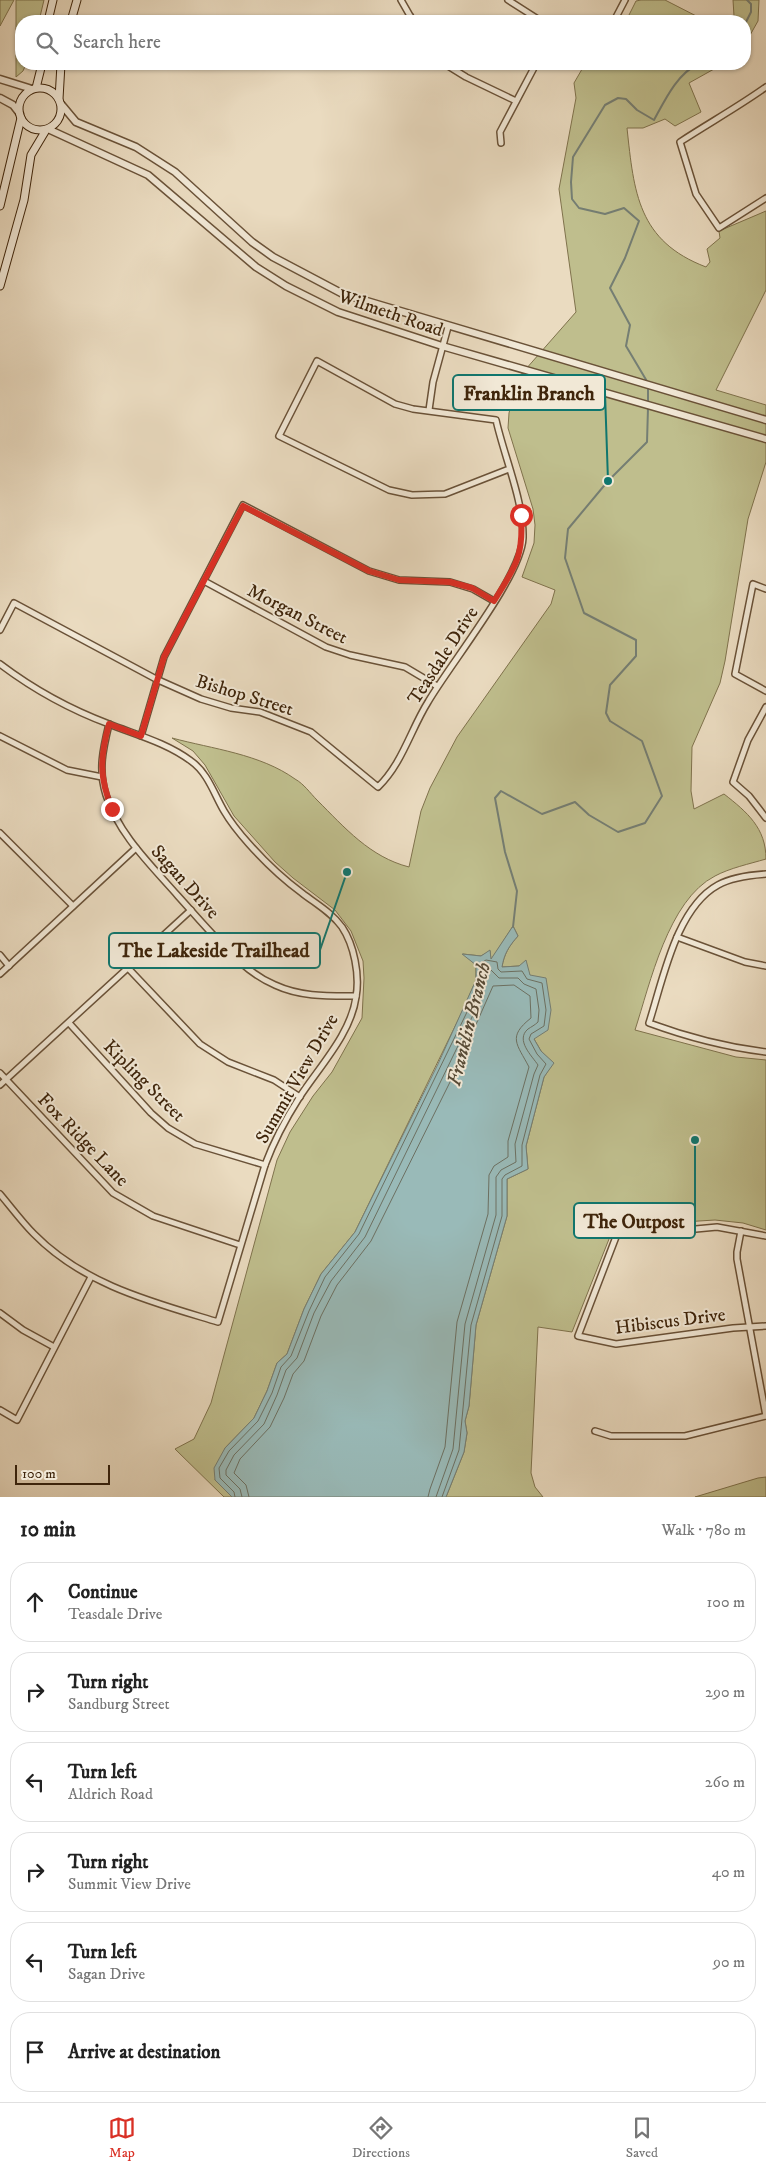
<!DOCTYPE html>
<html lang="en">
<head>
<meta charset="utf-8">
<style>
	body { margin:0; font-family:"IM FELL DW Pica",serif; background:#f2f2f2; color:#222 }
	.scale { position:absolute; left:15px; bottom:12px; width:95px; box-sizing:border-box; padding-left:5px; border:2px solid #3f250b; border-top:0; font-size:14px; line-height:18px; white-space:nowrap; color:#3f250b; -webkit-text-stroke:4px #f1e8d6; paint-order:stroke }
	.stop { position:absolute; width:15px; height:15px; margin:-11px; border:4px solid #d93025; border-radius:50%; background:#fff }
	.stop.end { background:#d93025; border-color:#fff; box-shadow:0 1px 5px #0008 }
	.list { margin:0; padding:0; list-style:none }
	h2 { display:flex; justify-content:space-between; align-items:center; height:65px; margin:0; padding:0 20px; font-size:21px }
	h2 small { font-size:16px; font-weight:400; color:#767676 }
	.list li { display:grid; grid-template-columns:32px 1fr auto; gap:15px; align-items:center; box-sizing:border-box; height:80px; margin:0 10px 10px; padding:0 10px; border:1px solid #e0e0e0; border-radius:20px }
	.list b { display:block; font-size:19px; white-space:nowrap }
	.list p { margin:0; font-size:16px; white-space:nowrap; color:#767676 }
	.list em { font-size:16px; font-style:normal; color:#767676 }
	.icon { flex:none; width:28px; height:28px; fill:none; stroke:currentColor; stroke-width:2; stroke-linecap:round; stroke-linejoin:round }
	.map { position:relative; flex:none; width:766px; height:1497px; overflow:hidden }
	.search { position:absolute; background:#fff; box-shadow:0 1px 4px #0004; left:15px; right:15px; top:15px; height:55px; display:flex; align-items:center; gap:12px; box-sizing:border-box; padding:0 18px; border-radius:20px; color:#767676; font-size:19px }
	.sheet { height:605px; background:#fff }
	nav { display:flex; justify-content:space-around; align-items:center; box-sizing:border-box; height:70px; border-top:1px solid #e0e0e0; background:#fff; font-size:14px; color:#767676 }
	nav a { display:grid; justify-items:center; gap:2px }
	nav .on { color:#d93025 }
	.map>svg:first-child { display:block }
</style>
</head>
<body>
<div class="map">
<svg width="766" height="1497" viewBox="0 0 766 1497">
	<rect width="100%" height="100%" fill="#eadbc0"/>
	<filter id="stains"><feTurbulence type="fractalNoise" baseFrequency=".004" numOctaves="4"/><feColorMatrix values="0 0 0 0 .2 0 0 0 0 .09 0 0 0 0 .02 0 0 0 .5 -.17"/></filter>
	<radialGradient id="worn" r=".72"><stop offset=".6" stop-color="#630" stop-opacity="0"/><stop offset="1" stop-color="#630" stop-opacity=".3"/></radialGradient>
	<g fill="#bfbe8d" stroke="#7f724c">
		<path d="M0,0H14L0,26Z"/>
		<path d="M16,0H44L39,21H21V64H26L23,71L16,77Z"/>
		<path d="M641,0H665L706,21H626L636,1Z"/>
		<path d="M733,0H759L758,21L745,44V21H733L734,16Z"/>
		<path d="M585,64H592L601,69L604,64H723L689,83L701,112L675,126L665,119L643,128H627C634,193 638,241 706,267L710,262L707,249L720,238L719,231L766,211V290L716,390L766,405V462L748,519L725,661L720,683L692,747L691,791L694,809L724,794C747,812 766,828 766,859C749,864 730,868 715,876C668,900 650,984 635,1030L736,1057L766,1060V1230L743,1223L715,1220L651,1224L617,1219L572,1332L538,1327L531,1473L535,1487L543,1497H446L464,1452L467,1433L465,1421L469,1406L476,1325L507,1216V1179L528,1169L526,1146L544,1077L553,1063L541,1051L534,1039L530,975L519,966L502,967C504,954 509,946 518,936L513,926L491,960L490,951L481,956L463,954L476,965V980L464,1008L355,1232L321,1274L304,1309L287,1354L277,1363L267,1391L254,1418L225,1448L215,1480L232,1497H224L175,1449L194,1439L211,1403L277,1160L290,1132L313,1096L332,1072L362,1018L364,978L363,961L351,931L335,910L293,878L275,862L234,816L205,765L193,751L172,738C213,749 260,754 295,779C304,784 310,793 317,800C345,828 370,857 409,867L421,811L430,788L457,737L551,604L555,590L522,577L534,543L535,525L533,509L508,428L509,413L518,378L576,312L559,189L576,98L574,83Z"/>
		<path d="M766,1477V1497H695L758,1478Z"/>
	</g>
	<path fill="#99bab8" stroke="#757e73" d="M513,926L518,936C509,946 504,954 502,967L519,966L526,960L530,975L546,978L551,1010L548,1030L534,1039L541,1051L554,1063L544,1077L526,1146L528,1169L507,1179V1216L476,1325L469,1406L465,1421L467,1433L464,1452L446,1497H232L215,1480L214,1468L225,1448L254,1418L267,1391L277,1363L287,1354L304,1309L321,1274L355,1232L438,1064L476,980V965L462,954L481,956L490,950L491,959Z"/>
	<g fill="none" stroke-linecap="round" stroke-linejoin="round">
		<g stroke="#6c7062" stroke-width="1">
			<path d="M235,1497L234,1492L220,1478L219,1468L229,1451L258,1421L272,1393L281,1367L291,1356L309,1311L325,1277L359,1234L468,1010L480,981L481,963L486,960L497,962L498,969L501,972L522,971L527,979L542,983L546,1010L544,1026L531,1034L529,1039L537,1054L546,1064L540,1075L522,1145V1166L505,1175L502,1179V1216L471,1325L459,1450L442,1497"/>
			<path d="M242,1497L240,1489L226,1475V1470L234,1455L264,1424L277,1395L286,1370L297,1358L314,1313L331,1281L365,1237L474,1013L486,984L487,970L490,969L499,978H518L524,984L536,989L539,1010L538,1022C535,1025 531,1027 528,1029C515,1040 532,1056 538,1065L534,1074L515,1144L516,1162L501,1170L496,1177V1215L465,1324L453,1449L436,1497"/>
			<path d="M249,1497L246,1485L234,1473L240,1459L270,1427L284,1398L293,1374L304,1361L321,1316L337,1285L371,1241L455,1072L493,986L514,985L530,996L531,1018C507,1037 517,1044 529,1067L508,1141V1157L494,1166L489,1175L488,1214L457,1322L445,1447L430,1489L428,1497"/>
		</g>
		<g stroke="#757e73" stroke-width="2">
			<path d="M745,24L751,12V4L747,0"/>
			<path d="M648,383L626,346L630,325L610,288L625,258L639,221L624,208L605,214L579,208L572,199L571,182L573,157L605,105L618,98L626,99L637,110L654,120C665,100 677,74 698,64"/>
			<path d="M648,403V388"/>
			<path d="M513,927L517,891L505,852L495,798L501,791L542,814L575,802L589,815L618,832L645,823L662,796L642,741L610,721L606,713L610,685L636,656V640L584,613L565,558L568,529L608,481L647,442L648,408"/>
		</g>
		<g stroke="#6a5238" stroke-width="8">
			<g id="minor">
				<path d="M401,0L413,21"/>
				<path d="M508,0L541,21"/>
				<path d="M403,21L411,17"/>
				<path d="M614,21L625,0"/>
				<path d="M445,64L466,77L516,101"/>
				<path d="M766,87C738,107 709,123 680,142L696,194L719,228L766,198"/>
				<path d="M501,143L500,132L536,64"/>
				<path d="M429,410L433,382L448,327"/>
				<path d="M204,581L326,647L350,655L405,667L437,686"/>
				<path d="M766,589L753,584L735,674L766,691"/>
				<path d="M0,630L14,603L156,679L201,699L231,708L260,712L311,732L378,787C402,764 411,729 428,702C450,664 521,577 523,538C524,502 504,456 496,420L413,409L395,404L317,361L279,436L389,490L412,495L445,494L509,469"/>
				<path d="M0,664C33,689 69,709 109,724C137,735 167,743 191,761C208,773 214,794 224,811C231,823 240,834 249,844C265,862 283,879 302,893C316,904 331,912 342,927C354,945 360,975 356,997C351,1034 319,1067 299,1098C285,1120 274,1141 265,1165L218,1322C152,1302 84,1285 34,1234C22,1222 11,1207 0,1194"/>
				<path d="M766,707L748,740L733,782L749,796L766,818"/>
				<path d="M109,724C103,749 98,770 106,795C119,835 151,865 178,896C198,918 218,942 240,962C250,971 263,980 275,985C301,997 328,996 356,996"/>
				<path d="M0,736L67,770L102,777"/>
				<path d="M141,736L164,657L243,505L369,571L399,580L450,582L473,589L494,601"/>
				<path d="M0,833L73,906"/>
				<path d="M766,874C750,875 732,877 718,885C676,908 663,980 649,1023C687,1037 725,1047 766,1052"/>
				<path d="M677,937L745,962L766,966"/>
				<path d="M0,955L9,966"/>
				<path d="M127,967L200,1044L228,1062L274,1080L300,1097"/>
				<path d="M0,974L136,848"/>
				<path d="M69,1023L151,1113L168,1128L195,1144L265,1165"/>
				<path d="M0,1073L113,1193L153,1216L240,1245"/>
				<path d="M0,1085L191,910"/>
				<path d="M741,1231L737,1252V1259L766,1416"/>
				<path d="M766,1236L717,1227L664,1232L619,1229L578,1336L616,1344L733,1328L766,1326"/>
				<path d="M0,1313L23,1330L54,1347"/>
				<path d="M0,1410L17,1420L91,1277"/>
				<path d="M595,1431L611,1436H685L766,1416"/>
			</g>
		</g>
		<g stroke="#6a5238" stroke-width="9">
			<g id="tertiary">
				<path d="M0,79L32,89"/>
				<path d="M0,98L13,105L20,114"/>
				<path d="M61,104L76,122L136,147L175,172L252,242L273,257L343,294L766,420"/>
				<path d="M48,129L148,175L256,267L286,286L338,312L442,346L766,439"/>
			</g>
		</g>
		<g stroke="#3f250b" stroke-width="9">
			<g id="secondary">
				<path d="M48,21L53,0"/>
				<path d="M71,21L77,0"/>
				<path d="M36,88L42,64"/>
				<circle cx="40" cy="109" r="21"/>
				<path d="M59,99L61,64"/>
				<path d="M0,206L21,118"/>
				<path d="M0,286L24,200L31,155L46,130"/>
			</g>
		</g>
		<use href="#minor" stroke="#f1e8d6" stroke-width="5"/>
		<use href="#tertiary" stroke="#f1e8d6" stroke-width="6"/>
		<use href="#secondary" stroke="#f1e8d6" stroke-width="7"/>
	</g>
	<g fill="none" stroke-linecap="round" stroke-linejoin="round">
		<path stroke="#d93025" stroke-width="6" d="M112,809C99,777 100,757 109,724L141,736L164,657L243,506L369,571L399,580L450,582L472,588L494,601C515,567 524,557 521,515"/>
	</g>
	<g text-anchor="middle" stroke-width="4" stroke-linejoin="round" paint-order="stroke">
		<g font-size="19" fill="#3f250b" stroke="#f1e8d6">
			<text transform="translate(391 312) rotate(19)" y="7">Wilmeth Road</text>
			<text transform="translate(298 613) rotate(27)" y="7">Morgan Street</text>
			<text transform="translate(442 655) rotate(-57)" y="7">Teasdale Drive</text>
			<text transform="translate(245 694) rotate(17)" y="7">Bishop Street</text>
			<text transform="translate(186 881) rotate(48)" y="7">Sagan Drive</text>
			<text transform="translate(296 1078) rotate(-60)" y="7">Summit View Drive</text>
			<text transform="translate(145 1080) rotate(45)" y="7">Kipling Street</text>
			<text transform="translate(84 1139) rotate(46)" y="7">Fox Ridge Lane</text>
			<text transform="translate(670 1320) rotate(-7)" y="7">Hibiscus Drive</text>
		</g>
		<g font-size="20" font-style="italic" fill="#564a36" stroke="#f1e8d6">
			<text transform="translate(468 1024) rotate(-76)" y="7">Franklin Branch</text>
		</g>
	</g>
	<path fill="none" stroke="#0f766e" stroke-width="2" d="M608 481L605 393M347 872L320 950M695 1140L695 1221"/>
	<g fill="#0f766e" stroke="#f1e8d6" stroke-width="2">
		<circle cx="608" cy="481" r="5"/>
		<circle cx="347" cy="872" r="5"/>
		<circle cx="695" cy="1140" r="5"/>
	</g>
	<g fill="#f1e8d6" stroke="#0f766e" stroke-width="2">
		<rect x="453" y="375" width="152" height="35" rx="5"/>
		<rect x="109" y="933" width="211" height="35" rx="5"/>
		<rect x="574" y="1203" width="121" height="35" rx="5"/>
	</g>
	<g font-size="20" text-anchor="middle" font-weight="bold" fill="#3f250b">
		<text x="529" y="400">Franklin Branch</text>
		<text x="214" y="957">The Lakeside Trailhead</text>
		<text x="634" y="1228">The Outpost</text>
	</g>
	<rect width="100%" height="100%" filter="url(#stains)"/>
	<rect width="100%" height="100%" fill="url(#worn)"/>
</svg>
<div class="scale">100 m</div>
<div class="stop" style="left:521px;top:515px"></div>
<div class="stop end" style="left:112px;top:809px"></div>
<div class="search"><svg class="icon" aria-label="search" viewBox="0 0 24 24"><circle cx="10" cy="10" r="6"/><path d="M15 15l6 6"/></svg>Search here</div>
</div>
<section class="sheet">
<h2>10 min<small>Walk · 780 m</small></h2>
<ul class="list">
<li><svg class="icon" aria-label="ahead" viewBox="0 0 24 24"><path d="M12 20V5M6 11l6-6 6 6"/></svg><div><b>Continue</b><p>Teasdale Drive</p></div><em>100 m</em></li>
<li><svg class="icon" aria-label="right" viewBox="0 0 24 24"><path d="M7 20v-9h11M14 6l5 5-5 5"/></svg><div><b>Turn right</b><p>Sandburg Street</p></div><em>290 m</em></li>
<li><svg class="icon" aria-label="left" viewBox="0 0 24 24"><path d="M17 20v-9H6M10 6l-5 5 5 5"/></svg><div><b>Turn left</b><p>Aldrich Road</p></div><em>260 m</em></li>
<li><svg class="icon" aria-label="right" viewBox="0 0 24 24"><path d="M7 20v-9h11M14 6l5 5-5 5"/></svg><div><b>Turn right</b><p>Summit View Drive</p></div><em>40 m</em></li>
<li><svg class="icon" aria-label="left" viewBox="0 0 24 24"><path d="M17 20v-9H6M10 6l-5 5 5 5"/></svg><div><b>Turn left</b><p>Sagan Drive</p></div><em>90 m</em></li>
<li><svg class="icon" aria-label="arrive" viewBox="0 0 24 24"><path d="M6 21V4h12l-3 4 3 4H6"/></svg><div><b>Arrive at destination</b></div></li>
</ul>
</section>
<nav>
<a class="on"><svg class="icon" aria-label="map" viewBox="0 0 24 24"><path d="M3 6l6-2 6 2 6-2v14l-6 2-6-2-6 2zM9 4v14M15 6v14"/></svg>Map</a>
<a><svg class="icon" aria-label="directions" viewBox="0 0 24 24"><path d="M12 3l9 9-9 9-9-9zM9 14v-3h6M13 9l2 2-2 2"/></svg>Directions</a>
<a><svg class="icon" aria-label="saved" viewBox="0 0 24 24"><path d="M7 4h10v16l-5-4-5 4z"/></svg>Saved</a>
</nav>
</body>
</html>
